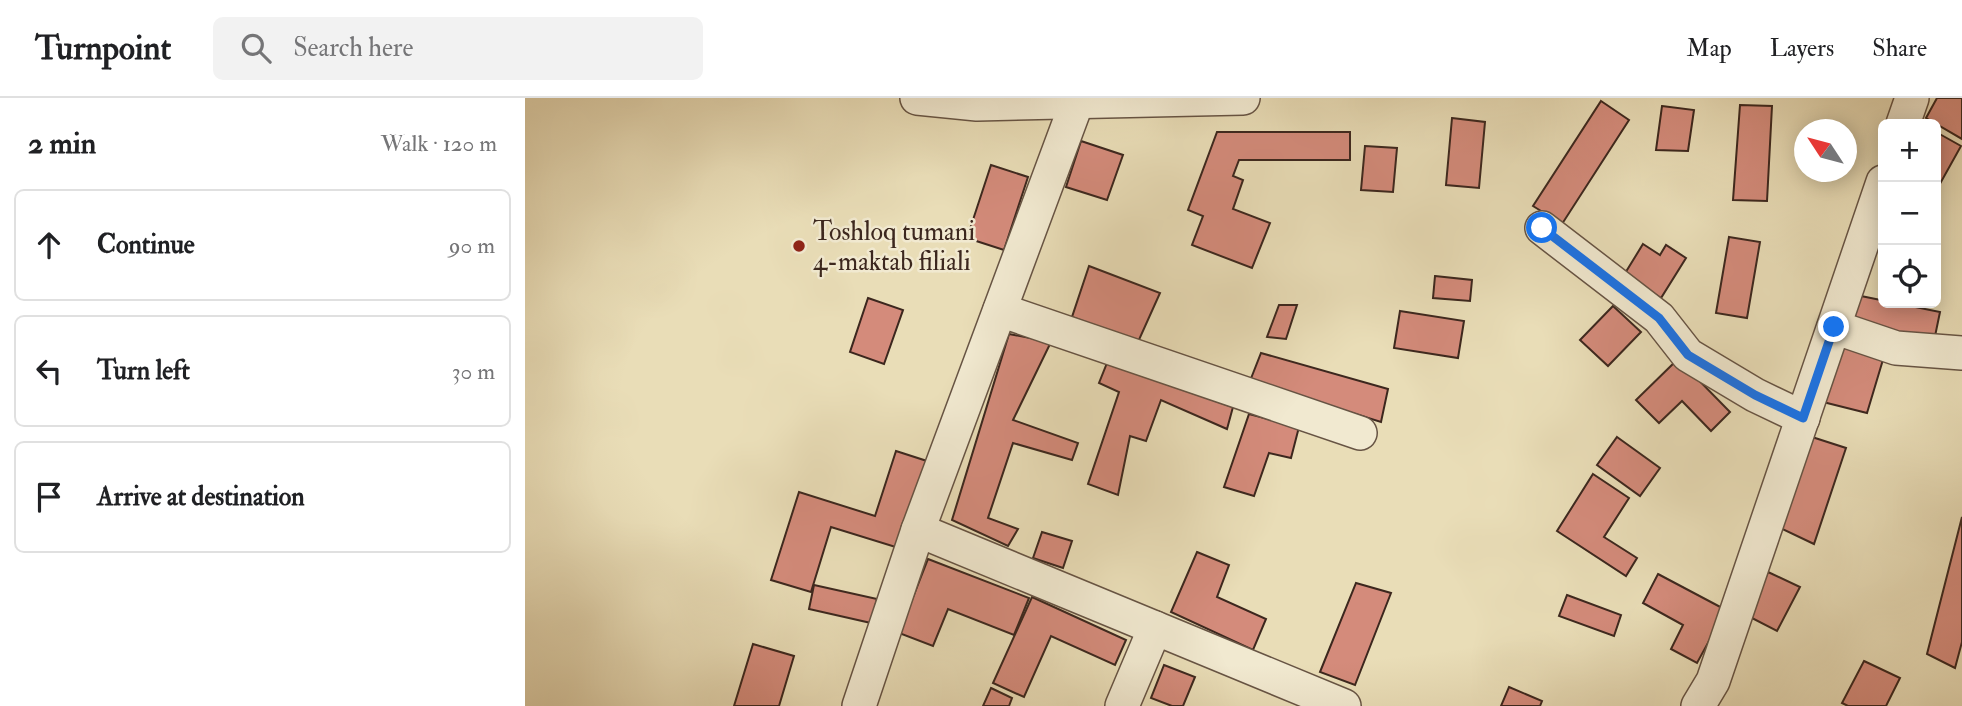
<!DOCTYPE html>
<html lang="en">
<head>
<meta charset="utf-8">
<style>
	body { margin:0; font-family:"IM FELL Double Pica",serif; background:#f2f2f2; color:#202124 }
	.controls { position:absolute; right:21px; top:21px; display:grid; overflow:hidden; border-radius:10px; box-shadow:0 4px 18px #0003 }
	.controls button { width:63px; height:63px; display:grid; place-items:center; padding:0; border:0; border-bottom:2px solid #e0e0e0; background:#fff; color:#202124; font:35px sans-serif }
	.compass { position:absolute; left:1269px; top:21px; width:63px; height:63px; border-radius:50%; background:#fff; box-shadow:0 4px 18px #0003; rotate:306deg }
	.stop { position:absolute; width:21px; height:21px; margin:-16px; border:5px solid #1a73e8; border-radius:50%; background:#fff }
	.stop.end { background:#1a73e8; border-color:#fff; box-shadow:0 2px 7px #0008 }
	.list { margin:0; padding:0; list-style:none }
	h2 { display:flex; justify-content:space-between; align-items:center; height:91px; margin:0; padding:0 28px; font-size:30px }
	h2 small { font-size:23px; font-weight:400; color:#757577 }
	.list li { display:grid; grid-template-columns:46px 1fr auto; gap:21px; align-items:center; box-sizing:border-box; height:112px; margin:0 14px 14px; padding:0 14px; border:2px solid #e0e0e0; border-radius:10px }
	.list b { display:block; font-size:26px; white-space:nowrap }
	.list em { font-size:23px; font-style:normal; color:#757577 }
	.icon { flex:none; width:38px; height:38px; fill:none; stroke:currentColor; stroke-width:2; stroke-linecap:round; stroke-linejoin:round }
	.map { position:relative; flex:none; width:1437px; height:608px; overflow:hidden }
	header { display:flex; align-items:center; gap:42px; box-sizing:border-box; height:98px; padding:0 35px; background:#fff; border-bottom:2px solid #e0e0e0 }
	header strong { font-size:33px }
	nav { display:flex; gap:38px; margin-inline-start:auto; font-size:24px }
	.search { width:490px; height:63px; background:#f2f2f2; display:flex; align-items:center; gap:18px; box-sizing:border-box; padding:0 24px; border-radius:10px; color:#757577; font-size:26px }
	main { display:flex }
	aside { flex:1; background:#fff }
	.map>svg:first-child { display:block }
</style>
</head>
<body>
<header>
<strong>Turnpoint</strong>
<div class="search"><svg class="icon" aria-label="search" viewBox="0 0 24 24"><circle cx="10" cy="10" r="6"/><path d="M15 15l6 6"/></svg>Search here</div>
<nav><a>Map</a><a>Layers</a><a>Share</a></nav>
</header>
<main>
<aside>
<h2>2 min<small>Walk · 120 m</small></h2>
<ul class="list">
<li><svg class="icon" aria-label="ahead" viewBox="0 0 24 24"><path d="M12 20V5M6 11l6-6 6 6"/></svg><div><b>Continue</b></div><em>90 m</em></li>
<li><svg class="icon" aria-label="left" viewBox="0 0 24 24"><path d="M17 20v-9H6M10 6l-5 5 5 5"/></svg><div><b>Turn left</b></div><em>30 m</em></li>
<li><svg class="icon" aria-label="arrive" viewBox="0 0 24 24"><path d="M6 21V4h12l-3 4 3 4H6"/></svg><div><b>Arrive at destination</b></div></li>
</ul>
</aside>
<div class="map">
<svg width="1437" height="608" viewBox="0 0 1437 608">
	<rect width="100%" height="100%" fill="#e9ddb7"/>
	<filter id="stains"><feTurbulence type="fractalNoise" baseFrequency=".00286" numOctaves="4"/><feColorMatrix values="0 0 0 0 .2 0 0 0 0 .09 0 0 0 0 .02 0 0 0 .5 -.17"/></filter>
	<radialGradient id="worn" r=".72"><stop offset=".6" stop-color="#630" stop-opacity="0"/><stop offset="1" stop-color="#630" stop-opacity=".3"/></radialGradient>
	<g fill="#d48b7b" stroke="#3c271e" stroke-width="2">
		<path d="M1412,0H1437V41L1401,20Z"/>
		<path d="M1076,3L1104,22L1037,126L1008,108Z"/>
		<path d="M1215,7L1247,8L1242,103L1208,102Z"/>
		<path d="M1137,8L1169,12L1163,53L1131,52Z"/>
		<path d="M927,20L960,24L954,90L921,87Z"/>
		<path d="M692,34H825V62H714L708,78L718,82L708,111L745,125L727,170L667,147L678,118L663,112Z"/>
		<path d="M1411,34L1436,48L1411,93Z"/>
		<path d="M556,43L598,57L582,102L541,89Z"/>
		<path d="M840,48L872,50L868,94L836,92Z"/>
		<path d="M466,67L503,79L479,152L442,140Z"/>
		<path d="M1204,139L1235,144L1222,220L1191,215Z"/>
		<path d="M1118,146L1135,157L1141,147L1161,160L1136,200L1099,177Z"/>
		<path d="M564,168L635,195L613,244L547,219Z"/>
		<path d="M910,178L947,182L945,203L908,200Z"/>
		<path d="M1331,197L1415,214L1409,243L1325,226Z"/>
		<path d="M343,200L378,212L359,266L325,254Z"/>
		<path d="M754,207H772L761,241L742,239Z"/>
		<path d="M1088,208L1116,234L1083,268L1055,242Z"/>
		<path d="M875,213L939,223L933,260L869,250Z"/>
		<path d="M484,236L526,244L488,322L553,345L547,362L488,345L463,420L493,431L483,448L427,422Z"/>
		<path d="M1314,241L1360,255L1342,315L1298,304Z"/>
		<path d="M736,255L863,291L856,324L725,283Z"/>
		<path d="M1153,261L1205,314L1186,333L1157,303L1134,325L1111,302Z"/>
		<path d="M582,265L708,309L702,331L636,302L621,343L605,338L593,397L563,386L594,294L574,285Z"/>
		<path d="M724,316L774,329L766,360L744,355L729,398L699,389Z"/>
		<path d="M1092,339L1135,370L1115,398L1072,367Z"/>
		<path d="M1287,339L1321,350L1289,446L1253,429Z"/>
		<path d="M371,353L405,364L377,451L306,429L286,494L246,482L274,394L350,418Z"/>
		<path d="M1068,376L1104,400L1079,439L1112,460L1101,478L1032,433Z"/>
		<path d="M1437,419V544L1430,570L1402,556Z"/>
		<path d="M517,434L547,443L538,470L508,460Z"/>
		<path d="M672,454L704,467L692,499L741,521L728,552L646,514Z"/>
		<path d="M403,461L504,500L489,537L423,511L408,548L374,535Z"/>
		<path d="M1243,474L1275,489L1252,533L1223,518Z"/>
		<path d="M1133,476L1201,512L1172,565L1146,551L1158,527L1118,505Z"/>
		<path d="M831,485L866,495L830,587L795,574Z"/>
		<path d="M289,487L352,501L346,525L284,511Z"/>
		<path d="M1042,497L1096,517L1089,538L1034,518Z"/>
		<path d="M507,499L601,542L590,567L526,538L499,599L468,585Z"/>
		<path d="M228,546L269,558L254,608H209Z"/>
		<path d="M1339,563L1375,580L1361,608H1323L1317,605Z"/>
		<path d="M639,567L670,579L658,608H647L626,600Z"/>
		<path d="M984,589L1017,603L1015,608H976Z"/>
		<path d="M466,590L487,600L484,608H458Z"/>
	</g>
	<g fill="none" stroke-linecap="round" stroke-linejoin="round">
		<g stroke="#675444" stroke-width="36">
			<g id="minor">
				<path d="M392,0L452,6L718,0"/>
				<path d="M1378,26L1387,0"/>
				<path d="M1017,130L1134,220L1163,257L1230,297L1278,320"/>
				<path d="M475,212L835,335"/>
				<path d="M1309,229L1371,250L1437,255"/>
				<path d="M393,432L819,608"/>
				<path d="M334,608L393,432L552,4"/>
				<path d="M597,608L630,530"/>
				<path d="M1173,608L1188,583L1358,84"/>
			</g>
		</g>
		<use href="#minor" stroke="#f1e9d0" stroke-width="33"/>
	</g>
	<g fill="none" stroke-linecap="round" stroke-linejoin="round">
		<path stroke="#1a73e8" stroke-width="9" d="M1017,130L1134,220L1163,257L1230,297L1278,320L1309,229"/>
	</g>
	<circle fill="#8f2418" stroke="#f1e9d0" stroke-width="2.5" cx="274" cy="148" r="7"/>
	<g text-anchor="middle" stroke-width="5" stroke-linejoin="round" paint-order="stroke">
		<g font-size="26" fill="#3c271e" stroke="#f1e9d0" text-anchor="start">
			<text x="288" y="142">Toshloq tumani<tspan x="288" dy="30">4-maktab filiali</tspan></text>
		</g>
	</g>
	<rect width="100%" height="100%" filter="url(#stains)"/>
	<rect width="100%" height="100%" fill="url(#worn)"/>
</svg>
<div class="controls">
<button>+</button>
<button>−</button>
<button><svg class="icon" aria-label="locate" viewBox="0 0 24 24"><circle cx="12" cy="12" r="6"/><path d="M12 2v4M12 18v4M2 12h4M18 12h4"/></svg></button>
</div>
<svg class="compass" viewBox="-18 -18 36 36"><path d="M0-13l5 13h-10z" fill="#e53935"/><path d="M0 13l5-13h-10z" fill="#757577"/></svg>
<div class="stop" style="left:1017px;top:130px"></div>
<div class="stop end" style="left:1309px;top:229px"></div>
</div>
</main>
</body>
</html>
